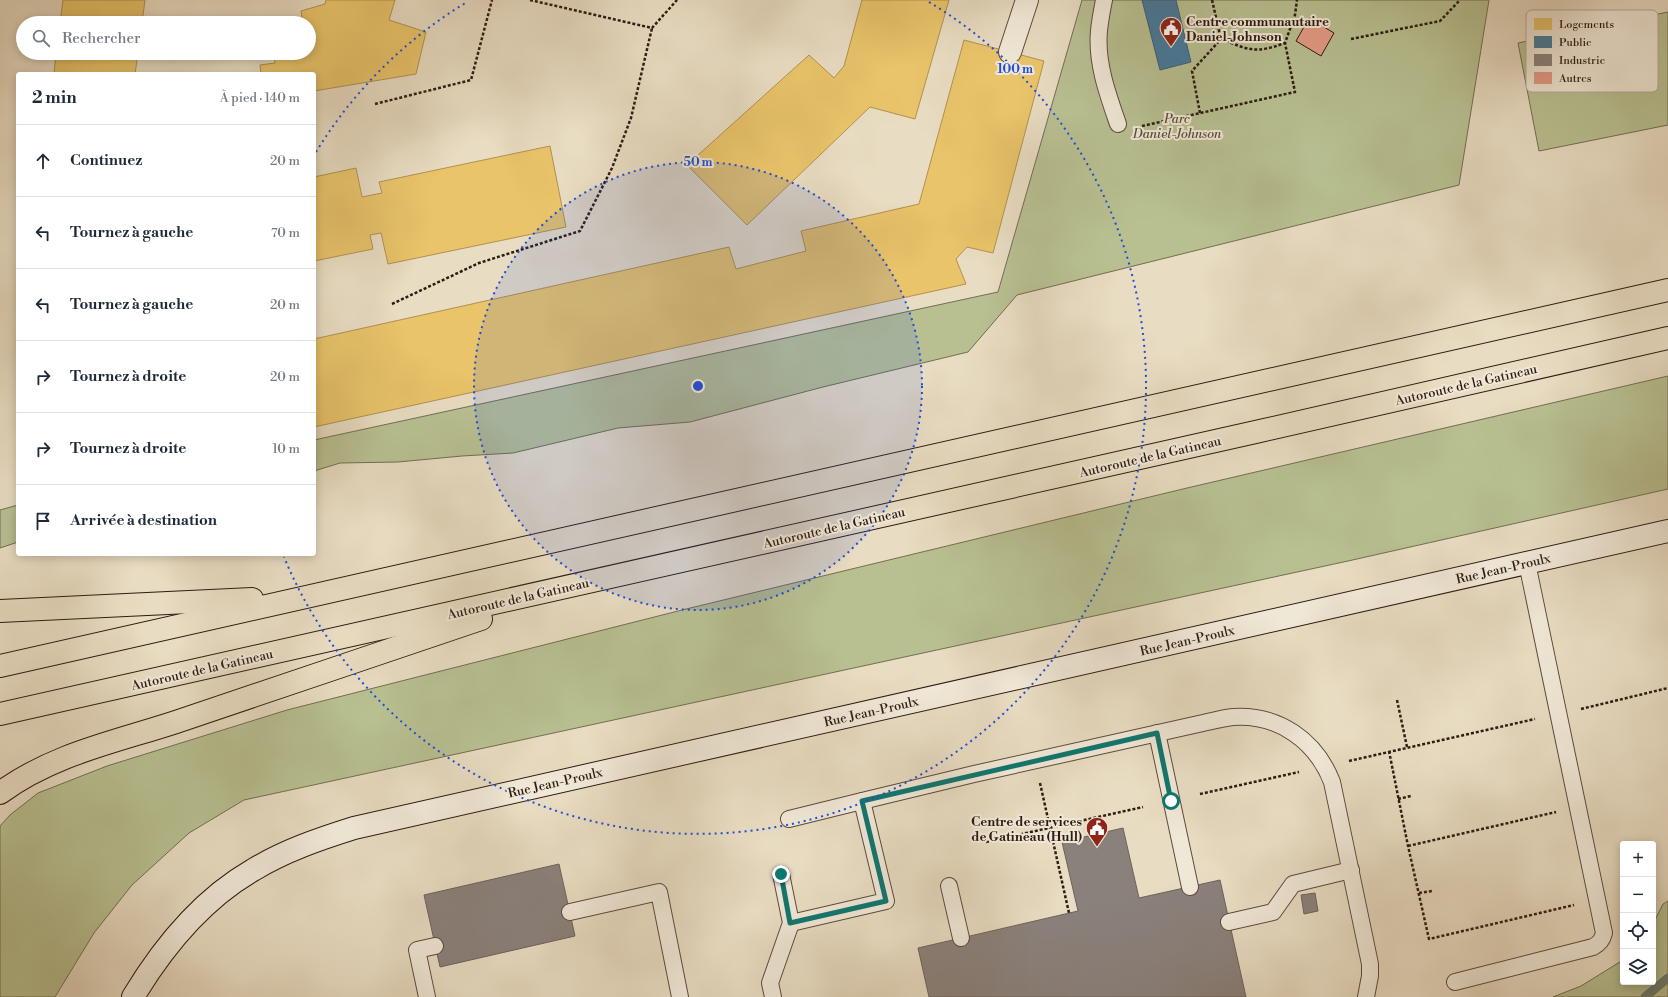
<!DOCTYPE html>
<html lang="fr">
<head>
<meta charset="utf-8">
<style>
	body { margin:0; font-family:"Libre Bodoni",serif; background:#f6f6f7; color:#1f2937 }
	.controls { position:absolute; right:12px; bottom:12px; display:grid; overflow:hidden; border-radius:4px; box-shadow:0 2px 10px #0003 }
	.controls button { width:36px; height:36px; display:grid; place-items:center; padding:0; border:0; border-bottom:1px solid #e0e1e3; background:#fff; color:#1f2937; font:20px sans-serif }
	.stop { position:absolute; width:12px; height:12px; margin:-9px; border:3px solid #0f766e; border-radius:50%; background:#fff }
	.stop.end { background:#0f766e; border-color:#fff; box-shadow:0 1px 4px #0008 }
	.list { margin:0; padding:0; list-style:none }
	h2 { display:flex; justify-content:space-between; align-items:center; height:52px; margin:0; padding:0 16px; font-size:17px }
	h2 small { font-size:13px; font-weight:400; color:#747a83 }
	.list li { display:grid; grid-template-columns:26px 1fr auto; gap:12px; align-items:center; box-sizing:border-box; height:72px; padding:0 16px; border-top:1px solid #e0e1e3 }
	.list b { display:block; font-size:15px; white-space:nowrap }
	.list em { font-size:13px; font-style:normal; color:#747a83 }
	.icon { flex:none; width:22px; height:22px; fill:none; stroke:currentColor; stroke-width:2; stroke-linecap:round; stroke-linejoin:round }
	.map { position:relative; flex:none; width:1668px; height:997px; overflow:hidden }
	.search { position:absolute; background:#fff; box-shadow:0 2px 10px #0003; left:16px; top:16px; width:300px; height:44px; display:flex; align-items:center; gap:10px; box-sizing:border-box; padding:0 14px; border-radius:22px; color:#747a83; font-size:15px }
	.panel { position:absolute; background:#fff; box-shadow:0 2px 10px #0003; left:16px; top:72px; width:300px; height:484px; border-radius:4px }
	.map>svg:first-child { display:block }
</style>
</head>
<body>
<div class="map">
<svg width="1668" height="997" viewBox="0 0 1668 997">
	<rect width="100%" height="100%" fill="#e8dcc2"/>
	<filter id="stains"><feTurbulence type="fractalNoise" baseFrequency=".005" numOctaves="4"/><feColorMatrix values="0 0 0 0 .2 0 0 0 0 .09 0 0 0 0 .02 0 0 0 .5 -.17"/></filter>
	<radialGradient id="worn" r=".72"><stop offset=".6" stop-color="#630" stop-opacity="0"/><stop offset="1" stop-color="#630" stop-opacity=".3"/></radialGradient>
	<g fill="#b8c092" stroke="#726e52">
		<path d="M1082,0H1489L1459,185L1017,295L968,352L823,387L690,422L618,428L513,453L462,456L398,462L340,463L314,471V440L998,292Z"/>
		<path d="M1668,12V125L1539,151L1518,43Z"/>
		<path d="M1668,376V489L1348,561L244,800L189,833L132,885L94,933L55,997H0V826L10,815L38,793L107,766L287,710L682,610L1187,488Z"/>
		<path d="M18,505V542L0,548V510Z"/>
		<path d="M1668,901V997H1553L1581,986L1623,960V982H1653V924L1663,904Z"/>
	</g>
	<g fill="#e9c46a" stroke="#b19150">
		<path d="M63,0H145L142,23H60Z"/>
		<path d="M326,0H395L389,20L426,32L416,74L314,91V74H261L260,65L275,63L274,53H309V23H303L301,11L325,4Z"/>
		<path d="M862,0H949L915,119L870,107L747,225L687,165L809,55L834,78L844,66Z"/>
		<path d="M964,40L1044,61L993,253L967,247L956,259L966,284L314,427V339L729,247L736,269L806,251L801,231L919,204Z"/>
		<path d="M56,53H138L135,74H54Z"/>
		<path d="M550,146L566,227L388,264L381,233L370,235L373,249L314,261V177L356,168L362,197L382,193L379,182Z"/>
	</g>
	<path fill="#457b9d" stroke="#3e5e73" d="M1142,0H1176L1191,62L1160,70Z"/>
	<g fill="#8a817c" stroke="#6e625c">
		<path d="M1123,828L1139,898L1220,880L1246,997H929L918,948L1078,911L1062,842Z"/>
		<path d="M559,864L575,936L440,967L424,895Z"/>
		<path d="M1315,893L1318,911L1304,914L1301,895Z"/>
	</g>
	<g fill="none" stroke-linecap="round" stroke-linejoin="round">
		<path stroke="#6d7c73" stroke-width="9" d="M1645,997L1668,978"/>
	</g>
	<path fill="#e49b86" stroke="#2d1b12" d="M1309,18L1334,33L1321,56L1296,41Z"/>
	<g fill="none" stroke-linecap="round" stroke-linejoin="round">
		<g stroke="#5c4b3e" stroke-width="18">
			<g id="lane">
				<path d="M1104,0C1102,10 1100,20 1099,31C1096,63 1108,95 1118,124"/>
				<path d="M1157,733L1190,887"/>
				<path d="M789,819L862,801"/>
				<path d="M949,886L961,938"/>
				<path d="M570,912L659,892L680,997"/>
				<path d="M1229,922L1273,912L1293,884L1351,870"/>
				<path d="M791,923L886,901L862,801L974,774L1203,723C1213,721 1223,718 1233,717C1279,714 1316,741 1332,782L1370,964V976L1366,997"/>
				<path d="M1455,982L1593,947C1600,943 1602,940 1604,933L1527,563"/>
				<path d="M427,997L417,950L435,946"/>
				<path d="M773,997L770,983L791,923L781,874"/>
			</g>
		</g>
		<g stroke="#5c4b3e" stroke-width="24">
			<path id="street" d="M1010,52L1027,0"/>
		</g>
		<g stroke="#2d1b12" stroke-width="24">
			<path id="secondary" d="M133,997C163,947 201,900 253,870C284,851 319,839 354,828L1668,531"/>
		</g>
		<g stroke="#2d1b12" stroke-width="24">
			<g id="highway">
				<path d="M0,611L252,599"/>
				<path d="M0,666L1668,290"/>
				<path d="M0,714L1260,431L1668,338"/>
				<path d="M0,793C53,754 115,742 176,722C278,688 379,653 481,619"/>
			</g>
		</g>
		<g stroke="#2d1b12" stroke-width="2.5" stroke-dasharray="3 2" stroke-linecap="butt">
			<path d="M530,0L652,28L677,0"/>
			<path d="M1212,0L1221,39"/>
			<path d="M1221,39C1249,50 1255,54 1285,43"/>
			<path d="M1351,39L1440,21L1460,0"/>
			<path d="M375,104L471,80L492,0"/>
			<path d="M1200,113L1192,71L1221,39"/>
			<path d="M1142,126L1295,92L1285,43L1295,15L1297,0"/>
			<path d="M392,304L479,263L580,231L612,168L631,118L652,28"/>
			<path d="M1397,700L1407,747"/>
			<path d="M1581,709L1668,688"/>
			<path d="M1389,751L1408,846L1429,939L1574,905"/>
			<path d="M1349,761L1535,719"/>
			<path d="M1040,783L1069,913"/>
			<path d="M1200,794L1299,772"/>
			<path d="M1398,799L1411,796"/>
			<path d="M1091,819L1094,835"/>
			<path d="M986,842L1143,807"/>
			<path d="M1408,846L1556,812"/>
			<path d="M1419,893L1432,891"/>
		</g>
		<use href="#lane" stroke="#f0e8d7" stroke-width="16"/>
		<use href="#street" stroke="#f0e8d7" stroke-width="22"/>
		<use href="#secondary" stroke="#f0e8d7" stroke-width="22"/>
		<use href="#highway" stroke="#e8dcc2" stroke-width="22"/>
	</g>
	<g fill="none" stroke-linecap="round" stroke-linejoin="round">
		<path stroke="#0f766e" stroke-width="5" d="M781,874L790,923L886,901L862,801L1157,733L1171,801"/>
	</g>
	<circle cx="698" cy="386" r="224" fill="#1d4ed8" fill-opacity=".12"/>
	<g fill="none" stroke="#1d4ed8" stroke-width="2" stroke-dasharray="2 4">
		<circle cx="698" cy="386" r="224"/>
		<path d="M316 152A448 448 0 0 1 467 2M929 2A448 448 0 1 1 284 557"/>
	</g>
	<defs>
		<g id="civic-pin" transform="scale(1.15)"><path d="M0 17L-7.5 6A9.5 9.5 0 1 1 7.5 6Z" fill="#8f2418" stroke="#f0e8d7"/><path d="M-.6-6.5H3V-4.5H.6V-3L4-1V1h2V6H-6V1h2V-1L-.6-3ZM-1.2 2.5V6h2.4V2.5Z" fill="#fff"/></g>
	</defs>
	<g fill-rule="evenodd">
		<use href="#civic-pin" x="1171" y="28"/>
		<use href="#civic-pin" x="1097" y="828"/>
	</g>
	<g text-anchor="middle" stroke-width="4" stroke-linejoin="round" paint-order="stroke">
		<g font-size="13" font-weight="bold" fill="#2d1b12" stroke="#f0e8d7" text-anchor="start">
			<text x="1186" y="26">Centre communautaire<tspan x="1186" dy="15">Daniel-Johnson</tspan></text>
			<text x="1082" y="826" text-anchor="end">Centre de services<tspan x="1082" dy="15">de Gatineau (Hull)</tspan></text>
		</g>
		<g font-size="13" font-style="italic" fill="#574d38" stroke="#f0e8d7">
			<text x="1177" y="123">Parc<tspan x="1177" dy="15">Daniel-Johnson</tspan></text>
		</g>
		<g font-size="13" fill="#2d1b12" stroke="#f0e8d7">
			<text transform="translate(1466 384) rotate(-13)" y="5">Autoroute de la Gatineau</text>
			<text transform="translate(1150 456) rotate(-13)" y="5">Autoroute de la Gatineau</text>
			<text transform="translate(834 527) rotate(-13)" y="5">Autoroute de la Gatineau</text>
			<text transform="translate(1503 568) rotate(-13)" y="5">Rue Jean-Proulx</text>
			<text transform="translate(518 598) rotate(-13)" y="5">Autoroute de la Gatineau</text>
			<text transform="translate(1187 640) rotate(-13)" y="5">Rue Jean-Proulx</text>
			<text transform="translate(202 669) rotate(-13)" y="5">Autoroute de la Gatineau</text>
			<text transform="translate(871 711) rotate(-13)" y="5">Rue Jean-Proulx</text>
			<text transform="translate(555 782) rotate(-13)" y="5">Rue Jean-Proulx</text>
		</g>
	</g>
	<rect x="1526" y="10" width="132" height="82" rx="6" fill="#f0e8d7" stroke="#b6aa9c" stroke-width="1"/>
	<rect x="1534" y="18" width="18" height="12" fill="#e9c46a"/>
	<rect x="1534" y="36" width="18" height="12" fill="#457b9d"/>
	<rect x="1534" y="54" width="18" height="12" fill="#8a817c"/>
	<rect x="1534" y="72" width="18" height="12" fill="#e49b86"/>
	<g font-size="11" fill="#2d1b12">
		<text x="1559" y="28">Logements</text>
		<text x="1559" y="46">Public</text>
		<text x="1559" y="64">Industrie</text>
		<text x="1559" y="82">Autres</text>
	</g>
	<circle cx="698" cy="386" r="6" fill="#1d4ed8" stroke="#f0e8d7" stroke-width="2"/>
	<g font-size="12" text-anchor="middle" font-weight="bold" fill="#1d4ed8" stroke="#f0e8d7" stroke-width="4" stroke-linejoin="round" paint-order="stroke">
		<text x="1015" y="73">100 m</text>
		<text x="698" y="166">50 m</text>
	</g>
	<rect width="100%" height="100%" filter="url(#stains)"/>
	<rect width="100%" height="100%" fill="url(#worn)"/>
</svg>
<div class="controls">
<button>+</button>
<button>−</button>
<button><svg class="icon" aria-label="locate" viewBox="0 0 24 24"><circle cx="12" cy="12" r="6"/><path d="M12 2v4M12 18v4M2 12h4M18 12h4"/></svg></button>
<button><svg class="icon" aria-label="layers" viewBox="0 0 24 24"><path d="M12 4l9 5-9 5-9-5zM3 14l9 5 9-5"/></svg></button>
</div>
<div class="stop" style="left:1171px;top:801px"></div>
<div class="stop end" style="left:781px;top:874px"></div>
<div class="search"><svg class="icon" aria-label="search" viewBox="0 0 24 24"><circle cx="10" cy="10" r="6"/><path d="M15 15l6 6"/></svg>Rechercher</div>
<section class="panel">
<h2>2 min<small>À pied · 140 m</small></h2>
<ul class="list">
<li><svg class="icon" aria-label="ahead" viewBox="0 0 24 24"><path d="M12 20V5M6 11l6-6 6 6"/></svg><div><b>Continuez</b></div><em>20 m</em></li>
<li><svg class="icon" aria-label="left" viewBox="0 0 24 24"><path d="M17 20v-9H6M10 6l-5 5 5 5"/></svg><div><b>Tournez à gauche</b></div><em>70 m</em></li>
<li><svg class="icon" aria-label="left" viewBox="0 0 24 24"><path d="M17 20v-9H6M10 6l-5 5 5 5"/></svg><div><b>Tournez à gauche</b></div><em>20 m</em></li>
<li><svg class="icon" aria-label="right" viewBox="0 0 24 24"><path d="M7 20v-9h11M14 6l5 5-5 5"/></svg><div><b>Tournez à droite</b></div><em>20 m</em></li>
<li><svg class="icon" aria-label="right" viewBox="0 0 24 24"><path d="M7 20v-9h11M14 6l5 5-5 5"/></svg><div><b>Tournez à droite</b></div><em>10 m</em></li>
<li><svg class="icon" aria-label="arrive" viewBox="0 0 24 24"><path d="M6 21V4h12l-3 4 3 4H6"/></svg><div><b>Arrivée à destination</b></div></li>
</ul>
</section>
</div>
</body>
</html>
